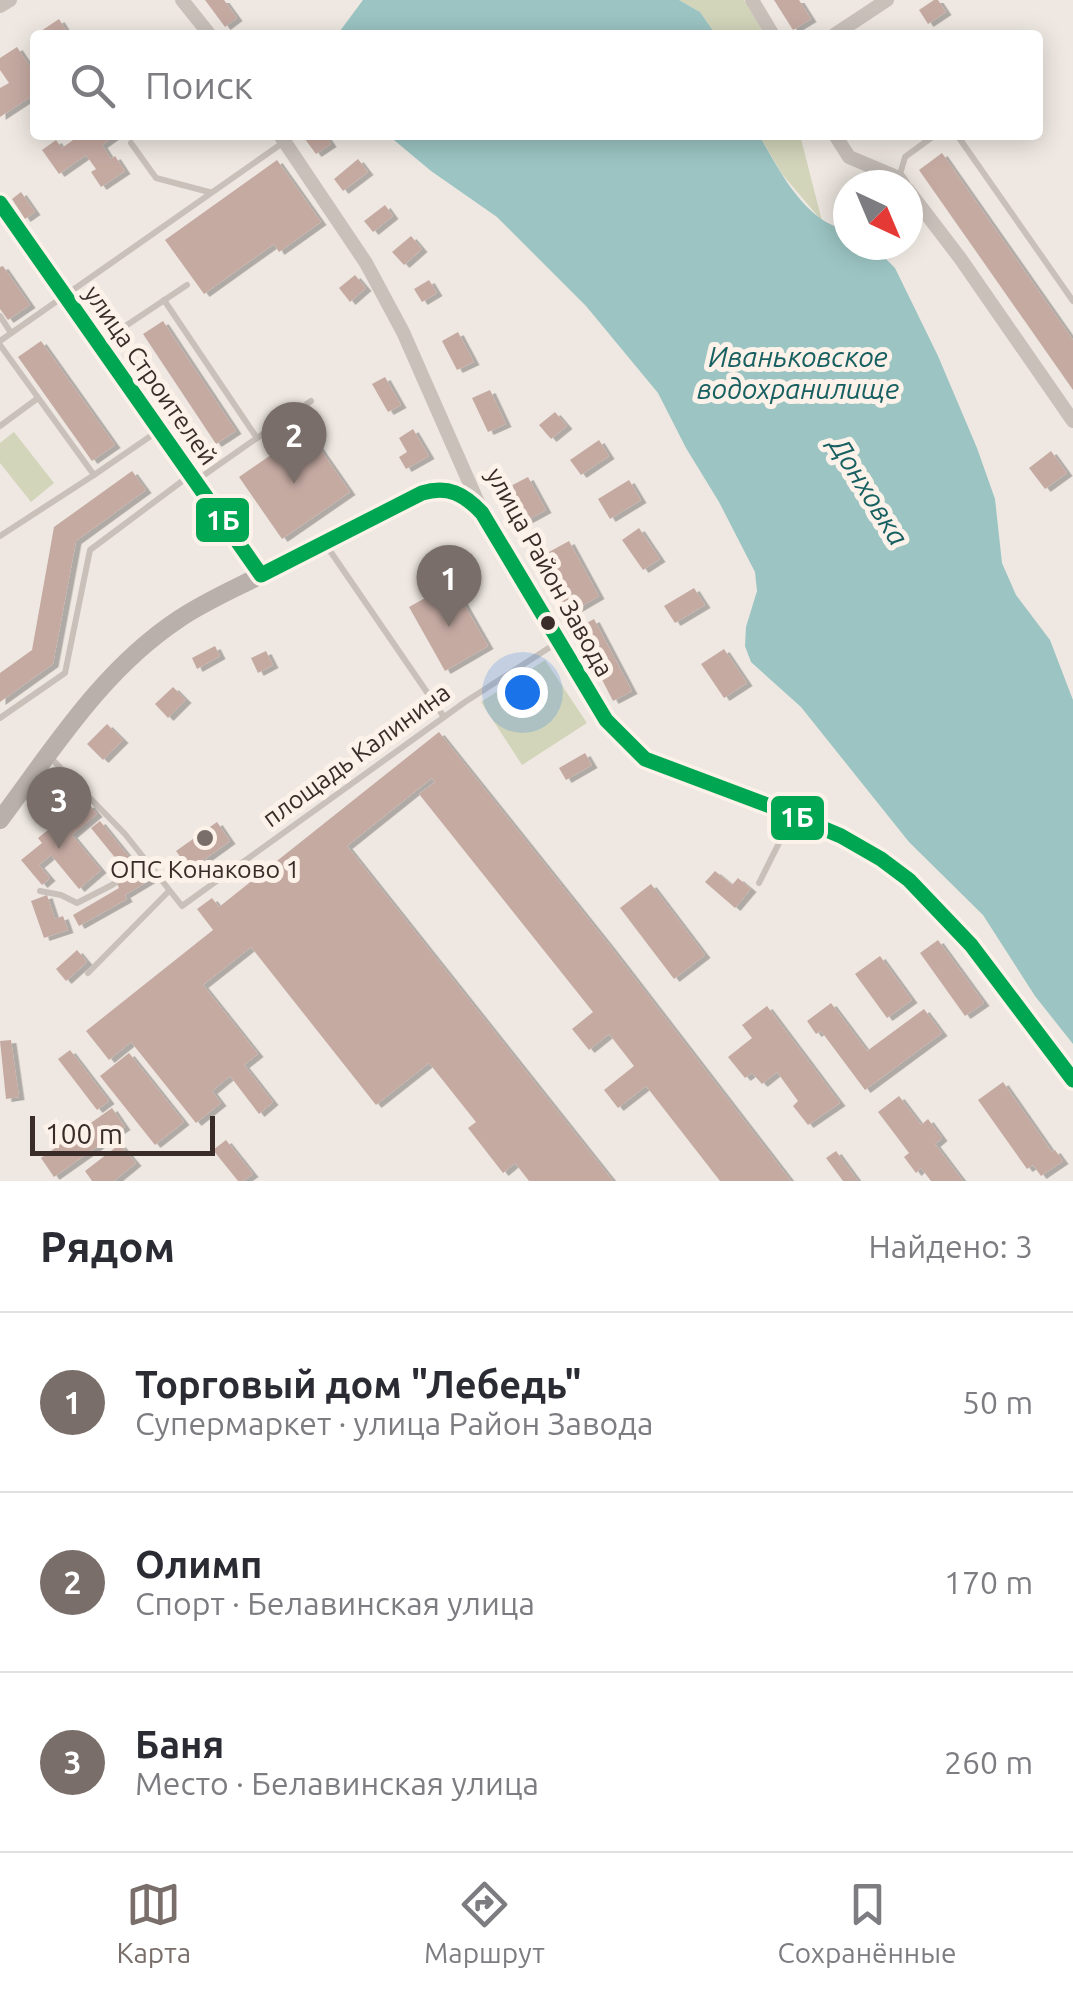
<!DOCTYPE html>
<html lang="ru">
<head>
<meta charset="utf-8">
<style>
	body { margin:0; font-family:Ubuntu,sans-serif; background:#f7f7f7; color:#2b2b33 }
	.compass { position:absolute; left:833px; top:170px; width:90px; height:90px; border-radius:50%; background:#fff; box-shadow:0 5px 25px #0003; rotate:136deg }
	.scale { position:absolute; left:30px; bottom:25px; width:185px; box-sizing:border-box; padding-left:10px; border:5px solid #3a2c28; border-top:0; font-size:28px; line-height:35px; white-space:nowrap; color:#3a2c28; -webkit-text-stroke:8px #fcf2e9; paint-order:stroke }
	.you { position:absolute; left:522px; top:692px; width:35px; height:35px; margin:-25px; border:8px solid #fff; border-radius:50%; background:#1a73e8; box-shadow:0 0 0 15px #1a73e833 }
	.badge { display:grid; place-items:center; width:65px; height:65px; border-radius:50%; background:#796e69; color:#fff; font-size:32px; font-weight:700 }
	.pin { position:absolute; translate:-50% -82px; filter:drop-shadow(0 2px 5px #0008) }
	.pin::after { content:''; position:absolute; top:52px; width:35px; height:30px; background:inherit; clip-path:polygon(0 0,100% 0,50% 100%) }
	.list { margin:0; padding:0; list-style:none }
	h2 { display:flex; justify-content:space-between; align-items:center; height:130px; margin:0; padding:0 40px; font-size:42px }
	h2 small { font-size:32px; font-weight:400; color:#7c7c81 }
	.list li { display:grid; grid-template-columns:65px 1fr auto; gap:30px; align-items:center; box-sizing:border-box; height:180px; padding:0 40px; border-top:2px solid #e1e1e2 }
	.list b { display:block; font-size:38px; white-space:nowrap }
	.list p { margin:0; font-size:32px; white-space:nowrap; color:#7c7c81 }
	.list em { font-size:32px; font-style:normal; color:#7c7c81 }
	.icon { flex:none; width:55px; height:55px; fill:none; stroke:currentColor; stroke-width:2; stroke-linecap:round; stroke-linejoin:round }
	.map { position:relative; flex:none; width:1073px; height:1181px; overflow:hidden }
	.search { position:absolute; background:#fff; box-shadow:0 5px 25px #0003; left:30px; right:30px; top:30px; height:110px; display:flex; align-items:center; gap:25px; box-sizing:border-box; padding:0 35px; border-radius:10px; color:#7c7c81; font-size:38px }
	.sheet { height:670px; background:#fff }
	nav { display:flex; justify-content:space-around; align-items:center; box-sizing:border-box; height:140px; border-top:2px solid #e1e1e2; background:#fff; font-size:28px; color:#7c7c81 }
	nav a { display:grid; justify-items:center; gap:5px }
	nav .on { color:#796e69 }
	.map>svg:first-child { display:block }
</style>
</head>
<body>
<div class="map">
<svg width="1073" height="1181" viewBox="0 0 1073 1181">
	<defs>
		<filter id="shadow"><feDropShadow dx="5.5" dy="3" stdDeviation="0" flood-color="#0004"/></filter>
	</defs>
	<rect width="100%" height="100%" fill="#efe8e2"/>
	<g fill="#d2d5ba">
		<path d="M679,0H744L765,35H716L700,12Z"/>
		<path d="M759,135H800L822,221L782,174Z"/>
		<path d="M14,432L54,483L31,502L0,463V443Z"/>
		<path d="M545,660L587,723L522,765L481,702Z"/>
	</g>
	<g fill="#9bc4c2">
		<path d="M363,0H679L700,12L716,35H337Z"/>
		<path d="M388,135H759C776,164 792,197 820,218C828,224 839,228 848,232V245H872L895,268L938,356L977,448L995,499L1002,563L1016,595L1050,640L1073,700V1044L1035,996L983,915L909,842L801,707L751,662L745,646L746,627L757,591L755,572L719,502L686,448L658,393L586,306L497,217L431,171Z"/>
	</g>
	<g fill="#c5aaa2" filter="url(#shadow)">
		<path d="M205,0H224L237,18L225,27Z"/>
		<path d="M774,0H799L811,19L793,30Z"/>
		<path d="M934,0H938L946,12L928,24L919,10Z"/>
		<path d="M59,19L69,35H35Z"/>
		<path d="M17,47L31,68L35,65V94L0,117V88L9,83L0,70V58Z"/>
		<path d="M80,135H116L102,145L111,159L115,156L125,171L101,187L91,172L96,169L86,155L59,174L42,150L56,140L62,148Z"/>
		<path d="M302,135H325L331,144L316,154Z"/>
		<path d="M942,153L1073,340V390L919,170Z"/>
		<path d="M358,159L368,172L343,191L334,179Z"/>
		<path d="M277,160L321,222L279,252L274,244L204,294L165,240Z"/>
		<path d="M21,192L35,212L25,219L12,199Z"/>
		<path d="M385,205L393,216L373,232L364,221Z"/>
		<path d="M411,236L422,249L404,265L392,252Z"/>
		<path d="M3,266L30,305L8,320L0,309V267Z"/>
		<path d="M355,275L366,288L350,302L339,288Z"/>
		<path d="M429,280L437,293L422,302L414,289Z"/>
		<path d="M163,321L236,431L216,444L143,334Z"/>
		<path d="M458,332L474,362L457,370L442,341Z"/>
		<path d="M41,341L115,445L92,461L18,357Z"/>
		<path d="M385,377L401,405L388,412L372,384Z"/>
		<path d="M490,390L506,424L488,432L472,398Z"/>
		<path d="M555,412L567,426L551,439L539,425Z"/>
		<path d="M413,429L429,456L406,469L399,457L407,452L399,438Z"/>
		<path d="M307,430L350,492L282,539L239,477Z"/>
		<path d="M599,440L609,456L581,475L570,460Z"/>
		<path d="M1051,451L1067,473L1045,489L1029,468Z"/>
		<path d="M132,471L146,490L76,541L53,664L0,702V673L32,650L54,527Z"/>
		<path d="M528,477L546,510L522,523L503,490Z"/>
		<path d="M629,480L641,500L610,519L598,499Z"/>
		<path d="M639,528L660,559L643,570L622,540Z"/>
		<path d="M569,541L599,596L575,610L572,604L565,608L542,567L554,560L549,552Z"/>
		<path d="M452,583L488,646L445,671L409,607Z"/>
		<path d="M694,588L705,605L675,623L664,606Z"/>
		<path d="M594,619L632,691L613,701L576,629Z"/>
		<path d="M215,646L220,656L197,669L192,658Z"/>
		<path d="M724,649L747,683L724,698L701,664Z"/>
		<path d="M266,651L273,665L258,673L251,658Z"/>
		<path d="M173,687L186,700L168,718L155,704Z"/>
		<path d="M107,724L123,740L103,760L87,744Z"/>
		<path d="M439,732L610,946L791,1181H720L646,1086L618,1108L604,1090L634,1066L609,1034L589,1050L572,1029L593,1012L419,794L435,782L432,778L347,846L613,1181H529L515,1163L503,1173L468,1128L476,1122L429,1063L376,1105L251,947L203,985L258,1054L244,1065L273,1102L259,1114L230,1076L212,1091L221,1103L196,1123L131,1042L109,1060L86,1031L213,930L197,909L212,898L219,907Z"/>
		<path d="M585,753L592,765L566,780L559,768Z"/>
		<path d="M89,804L97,814L72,835L101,870L79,889L51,855L39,865L50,878L42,885L21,860L42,843L38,838L62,819L66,823Z"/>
		<path d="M100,821L134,863L125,870L91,828Z"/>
		<path d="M217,822L230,841L190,870L176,851Z"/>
		<path d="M143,869L150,880L125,895L127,899L79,926L73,915L119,888L117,884Z"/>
		<path d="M715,871L732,885L738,878L751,889L735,908L705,882Z"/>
		<path d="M651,884L705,955L674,979L620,908Z"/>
		<path d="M47,895L55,919L63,916L68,930L44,938L31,901Z"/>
		<path d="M938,940L984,1003L965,1016L920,953Z"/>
		<path d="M77,950L87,962L66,981L56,969Z"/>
		<path d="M880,956L912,1000L887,1018L855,974Z"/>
		<path d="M831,1003L867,1051L924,1009L942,1033L865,1090L821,1031L816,1034L807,1021Z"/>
		<path d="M767,1006L840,1103L808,1125L793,1106L798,1101L777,1072L762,1084L752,1073L745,1078L728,1057L752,1038L742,1025Z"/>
		<path d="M11,1040L19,1097L6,1099L0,1041Z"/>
		<path d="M70,1050L109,1101L97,1110L58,1059Z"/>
		<path d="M129,1053L184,1122L155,1145L100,1076Z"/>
		<path d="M1003,1082L1052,1152L1055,1150L1063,1161L1041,1176L1033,1165L1027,1169L978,1100Z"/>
		<path d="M899,1096L921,1125L928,1119L942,1138L935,1144L963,1181H931L921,1168L916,1173L904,1157L909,1153L878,1112Z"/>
		<path d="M112,1108L125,1127L54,1177L41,1158Z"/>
		<path d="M226,1140L253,1174L243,1181H238L213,1150Z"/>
		<path d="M120,1144L136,1163L114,1181H92L85,1171Z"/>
		<path d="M836,1151L858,1181H843L826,1158Z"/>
	</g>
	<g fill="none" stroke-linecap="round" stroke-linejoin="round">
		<g stroke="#c9c0ba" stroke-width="6">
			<path d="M957,135L1073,301"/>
			<path d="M131,143L156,178L209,192"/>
			<path d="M899,178L905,157L935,135"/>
			<path d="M164,300L257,438L197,480"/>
			<path d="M0,316L11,333"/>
			<path d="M0,341L284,142"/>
			<path d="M100,343L187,285"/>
			<path d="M0,345L94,475L158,431"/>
			<path d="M0,426L38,398"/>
			<path d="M257,438L311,401"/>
			<path d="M0,536L94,475"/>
			<path d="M326,545L444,717"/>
			<path d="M0,718L65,673L90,550L189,476"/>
			<path d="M49,756L125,834L182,906L465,702L555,644"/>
			<path d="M759,883L792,817"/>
			<path d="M40,891L61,895L77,903L112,885L145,860"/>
			<path d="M88,973L169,891"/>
		</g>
		<g stroke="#c9c0ba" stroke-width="14">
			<path d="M182,0L210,35"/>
			<path d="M752,0L773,35"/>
			<path d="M0,6L10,0"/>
			<path d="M834,35L887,0"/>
			<path d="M280,135L366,263L403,332L480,507"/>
			<path d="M835,135L849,157L899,178L904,185"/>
			<path d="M908,190L960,258L1073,421"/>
		</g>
		<path stroke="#c9c0ba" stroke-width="18" d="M261,575L422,493C448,483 464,493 482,513L606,720L645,759L770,806L841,836L881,859L909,880L971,945L1073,1080"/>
		<path stroke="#b9b0ab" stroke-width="18" d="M0,203L261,575C234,589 204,602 179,619C102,670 54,748 0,820"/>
		<g stroke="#fcf2e9" stroke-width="22">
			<path id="bus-1" d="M0,203L261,575L422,493C448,485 464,494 482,513L606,720L645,759L770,806L841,836L881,859L909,880L971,945L1073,1080"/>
		</g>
		<use href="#bus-1" stroke="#00a651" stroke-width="15"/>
	</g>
	<circle fill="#3a2c28" stroke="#fcf2e9" stroke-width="4" cx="548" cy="623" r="9"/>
	<circle fill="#796e69" stroke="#fcf2e9" stroke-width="4" cx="205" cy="838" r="10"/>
	<g text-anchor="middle" stroke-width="10" stroke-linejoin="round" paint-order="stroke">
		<g font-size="25" fill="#3a2c28" stroke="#fcf2e9">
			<text transform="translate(151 375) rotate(55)" y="9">улица Строителей</text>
			<text transform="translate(550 572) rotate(61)" y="9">улица Район Завода</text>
			<text transform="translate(356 755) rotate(-36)" y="9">площадь Калинина</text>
		</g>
		<g font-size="25" fill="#3a2c28" stroke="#fcf2e9">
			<text x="205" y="878">ОПС Конаково 1</text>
		</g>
		<g font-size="28" font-style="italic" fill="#186061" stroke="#fcf2e9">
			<text x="798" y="367">Иваньковское<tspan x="798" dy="32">водохранилище</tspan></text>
			<text transform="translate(869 491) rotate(58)" y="10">Донховка</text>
		</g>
	</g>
	<g stroke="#fcf2e9" stroke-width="4">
		<rect x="194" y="496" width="57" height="48" rx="10" fill="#00a651"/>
		<rect x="769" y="794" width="57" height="48" rx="10" fill="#00a651"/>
	</g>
	<g font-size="28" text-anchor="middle" font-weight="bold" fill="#fff">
		<text x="223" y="530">1Б</text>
		<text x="797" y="827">1Б</text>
	</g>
</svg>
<svg class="compass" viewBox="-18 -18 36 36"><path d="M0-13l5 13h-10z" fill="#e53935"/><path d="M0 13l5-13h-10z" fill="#7c7c81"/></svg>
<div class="scale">100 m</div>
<div class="you"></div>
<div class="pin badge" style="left:449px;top:627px">1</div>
<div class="pin badge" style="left:294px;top:484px">2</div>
<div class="pin badge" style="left:59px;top:849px">3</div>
<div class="search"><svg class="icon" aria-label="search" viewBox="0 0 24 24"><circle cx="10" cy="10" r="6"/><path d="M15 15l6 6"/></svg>Поиск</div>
</div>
<section class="sheet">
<h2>Рядом<small>Найдено: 3</small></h2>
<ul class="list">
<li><span class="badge">1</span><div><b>Торговый дом &quot;Лебедь&quot;</b><p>Супермаркет · улица Район Завода</p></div><em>50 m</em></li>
<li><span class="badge">2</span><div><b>Олимп</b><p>Спорт · Белавинская улица</p></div><em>170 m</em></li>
<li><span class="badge">3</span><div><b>Баня</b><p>Место · Белавинская улица</p></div><em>260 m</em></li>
</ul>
</section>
<nav>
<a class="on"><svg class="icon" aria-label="map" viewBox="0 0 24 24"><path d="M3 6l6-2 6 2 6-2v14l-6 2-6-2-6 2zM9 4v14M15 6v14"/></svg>Карта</a>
<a><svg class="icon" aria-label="directions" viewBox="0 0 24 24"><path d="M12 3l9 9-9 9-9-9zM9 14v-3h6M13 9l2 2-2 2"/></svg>Маршрут</a>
<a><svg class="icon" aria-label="saved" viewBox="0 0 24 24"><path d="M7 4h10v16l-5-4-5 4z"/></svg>Сохранённые</a>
</nav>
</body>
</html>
